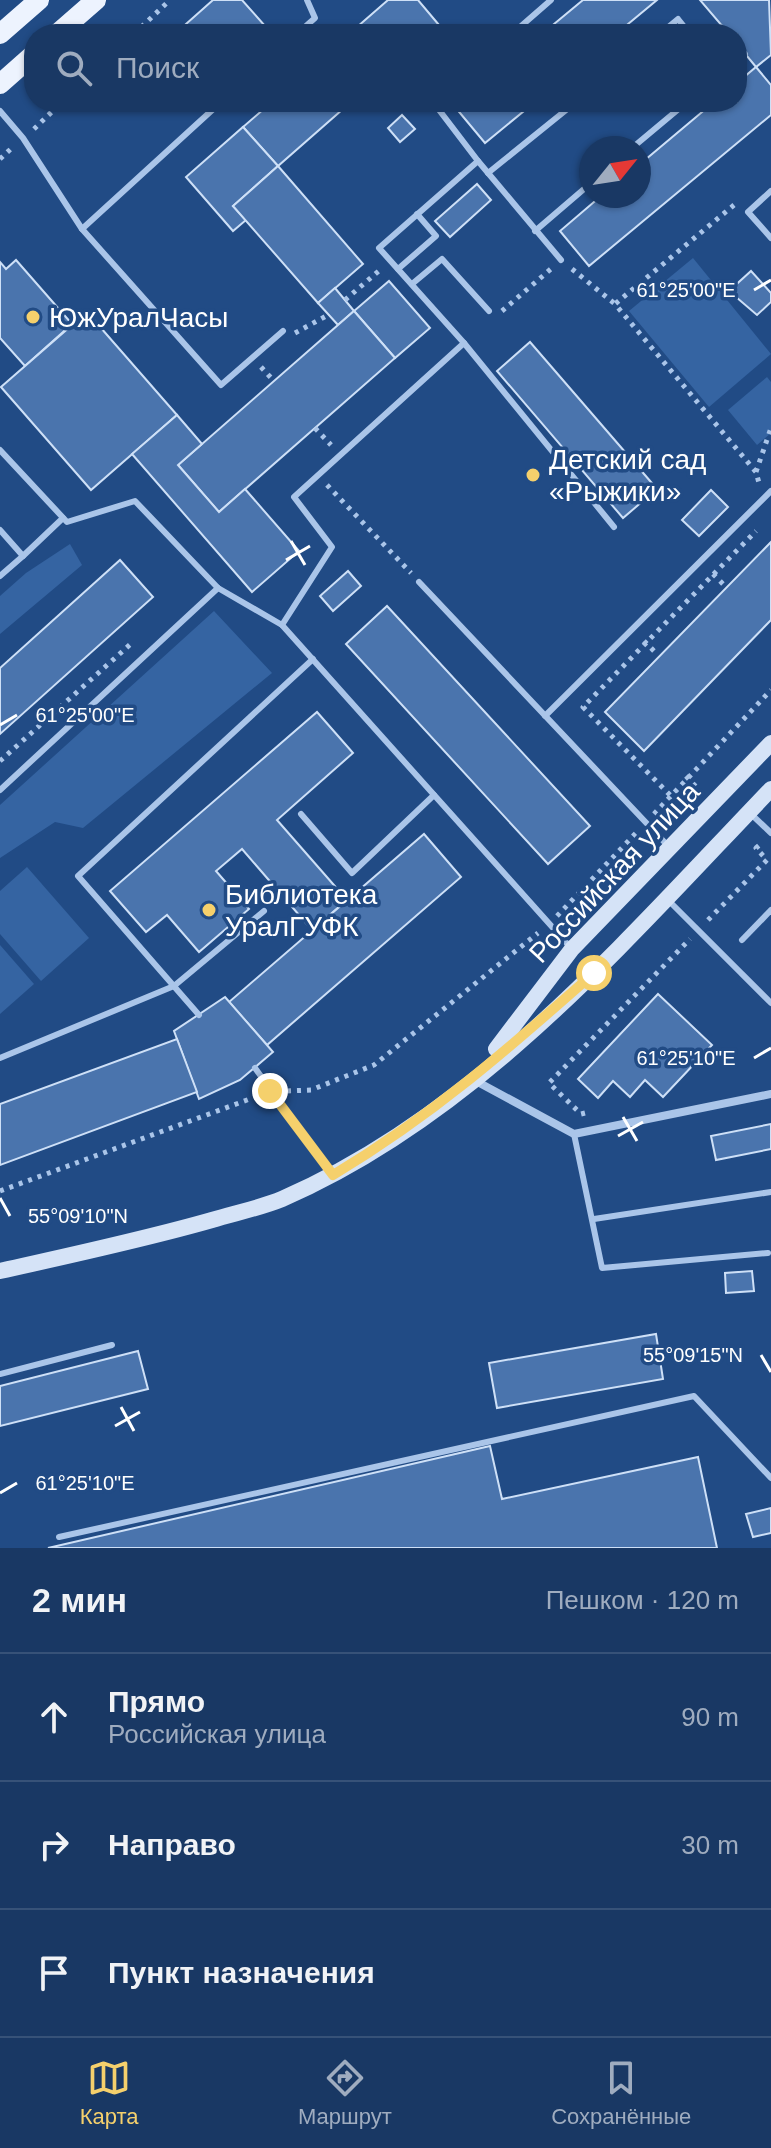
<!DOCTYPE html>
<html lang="ru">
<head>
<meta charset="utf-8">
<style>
	body { margin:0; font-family:Arial,sans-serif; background:#223f6a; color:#f1f3f6 }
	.compass { position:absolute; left:579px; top:136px; width:72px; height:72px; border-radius:50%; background:#193864; box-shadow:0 2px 6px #0004; rotate:60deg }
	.stop { position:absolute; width:24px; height:24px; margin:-18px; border:6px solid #f5d06c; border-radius:50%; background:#fff }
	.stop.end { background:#f5d06c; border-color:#fff; box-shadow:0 2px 8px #0008 }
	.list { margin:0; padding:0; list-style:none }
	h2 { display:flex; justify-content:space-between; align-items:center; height:104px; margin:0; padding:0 32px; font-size:34px }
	h2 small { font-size:26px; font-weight:400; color:#9facbf }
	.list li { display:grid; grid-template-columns:52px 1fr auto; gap:24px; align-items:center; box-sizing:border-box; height:128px; padding:0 32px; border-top:2px solid #375278 }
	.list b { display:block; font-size:30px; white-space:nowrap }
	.list p { margin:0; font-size:26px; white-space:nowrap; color:#9facbf }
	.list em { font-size:26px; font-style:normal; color:#9facbf }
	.icon { flex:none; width:44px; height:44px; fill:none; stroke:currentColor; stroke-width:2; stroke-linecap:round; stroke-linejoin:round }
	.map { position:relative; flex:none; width:771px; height:1548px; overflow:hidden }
	.search { position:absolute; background:#193864; box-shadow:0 2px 6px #0004; left:24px; right:24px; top:24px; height:88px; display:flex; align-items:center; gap:20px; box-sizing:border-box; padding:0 28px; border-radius:32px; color:#9facbf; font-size:30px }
	.sheet { height:488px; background:#193864 }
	nav { display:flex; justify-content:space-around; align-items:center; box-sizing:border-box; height:112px; border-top:2px solid #375278; background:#193864; font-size:22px; color:#9facbf }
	nav a { display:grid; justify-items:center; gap:4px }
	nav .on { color:#f5d06c }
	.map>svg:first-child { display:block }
</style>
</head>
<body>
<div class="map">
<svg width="771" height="1548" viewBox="0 0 771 1548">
	<rect width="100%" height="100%" fill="#214b85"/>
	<g fill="#3564a2">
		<path d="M693,258L771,354L709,407L629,311Z"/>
		<path d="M767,377L771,382V433L757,445L728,410Z"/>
		<path d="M70,544L82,565L0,634V596L26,573Z"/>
		<path d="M214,611L272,673L83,828L55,822L0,858V805Z"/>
		<path d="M27,867L89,938L41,981L0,934V891Z"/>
		<path d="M0,945L34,984L0,1014Z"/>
	</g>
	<g fill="#4a74ad" stroke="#cee0f7" stroke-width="2">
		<path d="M213,0H242L265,26L256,34H179L177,32Z"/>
		<path d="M388,0H418L439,25L429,34H349Z"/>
		<path d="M583,0H657L616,34H542Z"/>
		<path d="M700,0H769L771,55L756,67L737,44V34H729Z"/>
		<path d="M756,67L771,85V115L589,266L560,231L601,196H639V165L714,102H737V83Z"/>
		<path d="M272,102H351L278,166L243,127Z"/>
		<path d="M460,102H535L485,143L455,107Z"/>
		<path d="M402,115L415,129L400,142L388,128Z"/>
		<path d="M243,127L278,166L233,206L246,220L233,231L186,177Z"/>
		<path d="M278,166L363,264L318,303L233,206Z"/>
		<path d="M477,184L491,200L450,237L435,221Z"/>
		<path d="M16,260L72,324L25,366L0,338V262L6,269Z"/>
		<path d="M751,271L771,293V302L757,315L729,291Z"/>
		<path d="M389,281L430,328L395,358L354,311Z"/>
		<path d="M335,288L354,311L338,325L318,303Z"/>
		<path d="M354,311L395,358L219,512L178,465Z"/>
		<path d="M87,312L177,415L91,490L1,387Z"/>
		<path d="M530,342L657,489L623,518L497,371Z"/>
		<path d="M177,415L202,444L178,465L219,512L245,489L299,551L252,592L132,454Z"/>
		<path d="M711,490L728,507L699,536L682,520Z"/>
		<path d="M771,542V620L644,751L605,712Z"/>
		<path d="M120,560L153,597L0,734V668Z"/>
		<path d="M348,571L361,586L333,611L320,596Z"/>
		<path d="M387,606L590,826L548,864L346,644Z"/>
		<path d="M317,712L353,753L277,820L347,900L312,930L242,849L216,871L249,909L199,952L167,915L146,932L110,891Z"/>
		<path d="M424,834L461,877L267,1045L229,1002Z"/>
		<path d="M658,994L712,1045L663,1097L645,1080L630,1097L613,1081L598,1098L578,1079Z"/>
		<path d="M225,997L273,1052L240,1080L199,1099L174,1031Z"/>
		<path d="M177,1039L197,1092L0,1165V1104Z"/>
		<path d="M771,1124V1149L716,1160L711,1136Z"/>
		<path d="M752,1271L754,1291L726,1293L725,1273Z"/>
		<path d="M656,1334L663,1379L497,1408L489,1363Z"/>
		<path d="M138,1351L148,1389L0,1426V1386Z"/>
		<path d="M490,1446L502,1499L698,1457L717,1548H48Z"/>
		<path d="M771,1508V1533L753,1537L746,1514Z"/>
	</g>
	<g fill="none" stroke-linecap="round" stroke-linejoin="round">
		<g stroke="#aac5e9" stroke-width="5" stroke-dasharray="4 6" stroke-linecap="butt">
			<path d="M134,34L170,0"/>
			<path d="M34,129L62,102"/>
			<path d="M0,159L14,146"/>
			<path d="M734,205L615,304L756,472L759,483"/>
			<path d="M572,269L615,304"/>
			<path d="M345,300L381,269"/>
			<path d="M502,311L552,268"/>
			<path d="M295,333L328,315"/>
			<path d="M261,367L274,381"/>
			<path d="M315,428L331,445"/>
			<path d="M756,472L771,428"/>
			<path d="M327,485L411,573"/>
			<path d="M713,574L726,587"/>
			<path d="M644,641L658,655"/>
			<path d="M0,761L134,641"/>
			<path d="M686,776L699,790"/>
			<path d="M670,795L583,707L756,531"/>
			<path d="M654,814L771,690"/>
			<path d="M557,916L636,833"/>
			<path d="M708,920L767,860L756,848L763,842"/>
			<path d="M287,1091L311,1090L374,1065L538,933"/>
			<path d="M585,1113L581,1114L549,1083L690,939"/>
			<path d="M0,1191L258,1096"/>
		</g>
		<g stroke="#aac5e9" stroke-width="6">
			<path d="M297,34L315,18L307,0"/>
			<path d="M512,34L551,0"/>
			<path d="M660,34L678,19L690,34"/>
			<path d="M737,60L745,54"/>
			<path d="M0,111L23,138L82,229L221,385L283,331"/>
			<path d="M632,148L687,102"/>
			<path d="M478,161L561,260"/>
			<path d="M488,173L576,102"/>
			<path d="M771,191L748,212L771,238"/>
			<path d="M82,229L221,102"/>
			<path d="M535,231L591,183"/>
			<path d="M398,269L436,236L417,214"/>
			<path d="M412,284L442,259L489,311"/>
			<path d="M464,343L614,527"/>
			<path d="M0,450L67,522L135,501L218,588L282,625L571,948"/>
			<path d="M0,530L23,556L0,576"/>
			<path d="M23,556L63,518"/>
			<path d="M419,582L669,847"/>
			<path d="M282,625L332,547L294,497L464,343L379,248L478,161L433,102"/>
			<path d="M545,716L771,491"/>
			<path d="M0,790L218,588"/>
			<path d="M301,814L352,873L434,795"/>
			<path d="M752,815L771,833"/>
			<path d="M668,900L771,1003"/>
			<path d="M742,940L771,910"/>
			<path d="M199,1015L78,876L313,659"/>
			<path d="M0,1058L174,986L264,911"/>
			<path d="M255,1068L330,1172"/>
			<path d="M574,1134L602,1268L768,1253"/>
			<path d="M594,1219L771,1192"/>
			<path d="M0,1374L112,1345"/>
			<path d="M59,1537L694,1396L771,1478"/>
		</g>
		<path stroke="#aac5e9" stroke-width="8" d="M474,1080L574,1134L771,1094"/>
		<g stroke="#d5e3f7" stroke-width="16">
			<path d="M496,1049L572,949L771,743"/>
			<path d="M0,1271C71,1255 142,1240 212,1220C235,1213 260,1208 282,1199C478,1114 626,940 771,789"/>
		</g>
		<g stroke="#edf3fe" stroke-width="20">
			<path d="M0,34L39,0"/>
			<path d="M57,34L96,0"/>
			<path d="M0,84L34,54"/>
		</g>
	</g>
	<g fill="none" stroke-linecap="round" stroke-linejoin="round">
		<path stroke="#f5d06c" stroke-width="10" d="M270,1091L333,1175C433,1115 507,1050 594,973"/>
	</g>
	<path fill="none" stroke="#fff" stroke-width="3" d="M754,290L771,280M291,541L305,565M286,560L310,546M0,725L17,715M754,1058L771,1048M623,1117L637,1141M618,1136L643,1122M0,1198L10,1216M761,1355L771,1372M121,1407L134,1431M115,1426L140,1412M0,1493L17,1483"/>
	<g fill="#f5d06c" stroke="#214b85" stroke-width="3">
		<circle cx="33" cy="317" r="8"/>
		<circle cx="533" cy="475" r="8"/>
		<circle cx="209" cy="910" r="8"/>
	</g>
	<g text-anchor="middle" stroke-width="7" stroke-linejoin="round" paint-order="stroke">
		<g font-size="28" fill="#fff" stroke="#214b85" text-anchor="start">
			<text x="49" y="327">ЮжУралЧасы</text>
			<text x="549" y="469">Детский сад<tspan x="549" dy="32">«Рыжики»</tspan></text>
			<text x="225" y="904">Библиотека<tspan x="225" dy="32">УралГУФК</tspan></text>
		</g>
		<g font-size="28" fill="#fff" stroke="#214b85">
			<text transform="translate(614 872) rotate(-47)" y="10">Российская улица</text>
		</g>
	</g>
	<g font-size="20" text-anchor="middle" fill="#fff" stroke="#214b85" stroke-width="7" stroke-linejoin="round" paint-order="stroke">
		<text x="686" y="297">61°25'00"E</text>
		<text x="85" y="722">61°25'00"E</text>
		<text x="686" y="1065">61°25'10"E</text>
		<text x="78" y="1223">55°09'10"N</text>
		<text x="693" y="1362">55°09'15"N</text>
		<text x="85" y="1490">61°25'10"E</text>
	</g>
</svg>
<svg class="compass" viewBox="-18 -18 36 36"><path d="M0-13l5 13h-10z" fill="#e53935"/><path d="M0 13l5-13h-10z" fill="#9facbf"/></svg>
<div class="stop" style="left:594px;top:973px"></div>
<div class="stop end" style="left:270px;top:1091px"></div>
<div class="search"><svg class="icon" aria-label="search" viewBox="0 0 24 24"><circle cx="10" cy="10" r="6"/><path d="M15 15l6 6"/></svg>Поиск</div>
</div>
<section class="sheet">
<h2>2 мин<small>Пешком · 120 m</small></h2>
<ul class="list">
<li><svg class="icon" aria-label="ahead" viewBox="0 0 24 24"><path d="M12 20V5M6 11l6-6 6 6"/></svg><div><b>Прямо</b><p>Российская улица</p></div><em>90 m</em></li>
<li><svg class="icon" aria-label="right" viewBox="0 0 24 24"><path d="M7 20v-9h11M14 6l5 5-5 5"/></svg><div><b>Направо</b></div><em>30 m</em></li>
<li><svg class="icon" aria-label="arrive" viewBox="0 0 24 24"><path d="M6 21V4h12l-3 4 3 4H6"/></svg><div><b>Пункт назначения</b></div></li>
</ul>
</section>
<nav>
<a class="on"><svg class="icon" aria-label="map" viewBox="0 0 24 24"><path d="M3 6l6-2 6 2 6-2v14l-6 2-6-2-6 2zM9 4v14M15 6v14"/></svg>Карта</a>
<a><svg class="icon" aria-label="directions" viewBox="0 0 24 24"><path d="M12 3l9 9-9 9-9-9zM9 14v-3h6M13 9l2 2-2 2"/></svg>Маршрут</a>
<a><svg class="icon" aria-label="saved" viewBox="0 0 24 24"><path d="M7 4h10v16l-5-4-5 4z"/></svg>Сохранённые</a>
</nav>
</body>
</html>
